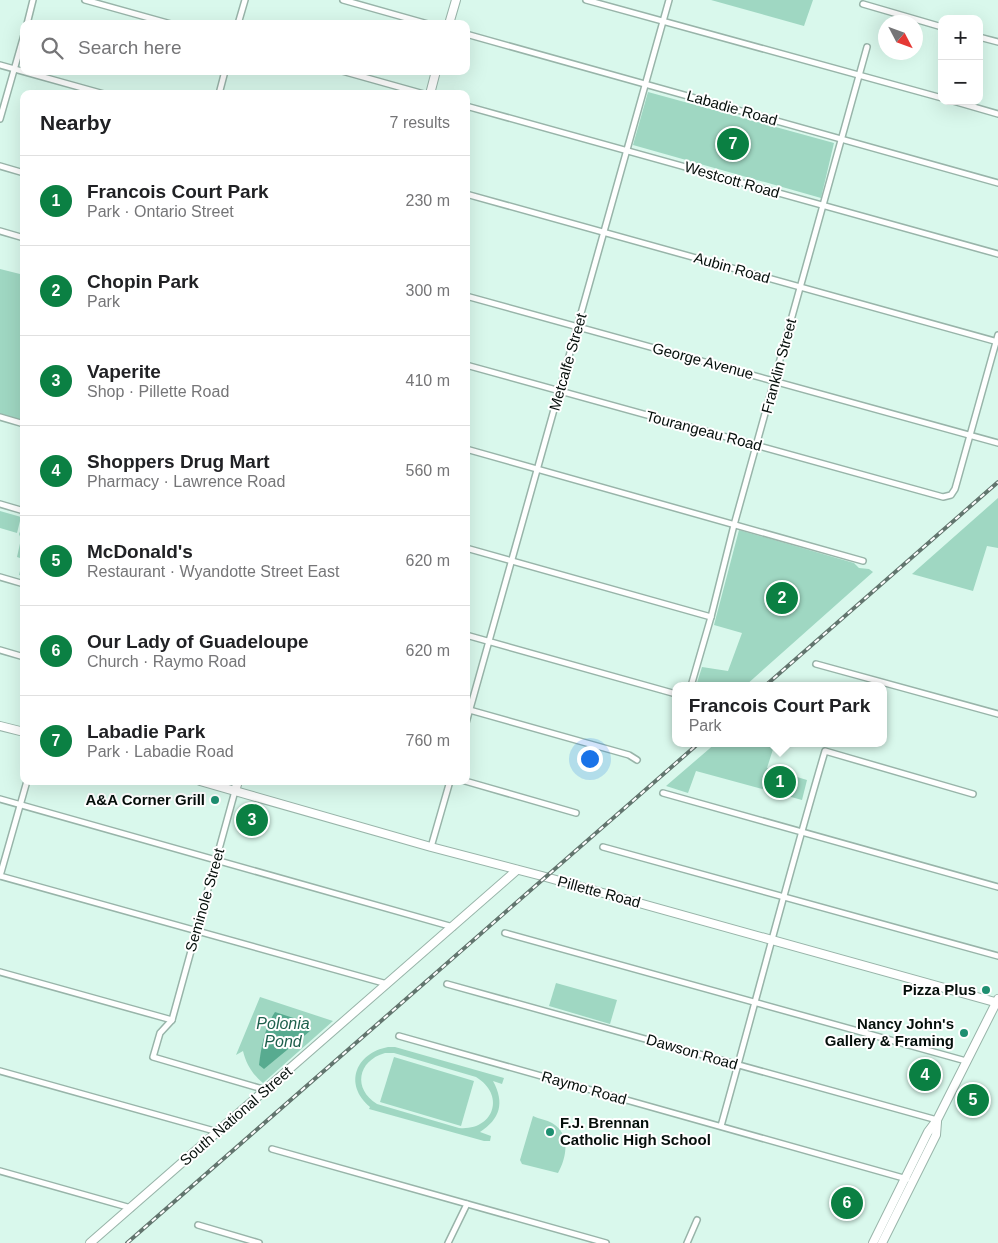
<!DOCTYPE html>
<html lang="en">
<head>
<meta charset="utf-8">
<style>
	body { margin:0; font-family:Arial,sans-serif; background:#f6f6f6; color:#202124 }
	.controls { position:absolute; right:15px; top:15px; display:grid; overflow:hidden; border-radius:10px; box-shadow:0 5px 20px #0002 }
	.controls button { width:45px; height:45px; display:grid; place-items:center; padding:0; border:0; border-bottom:1px solid #e0e0e0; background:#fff; color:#202124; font:25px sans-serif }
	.compass { position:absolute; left:878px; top:15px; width:45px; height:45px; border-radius:50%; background:#fff; box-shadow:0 5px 20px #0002; rotate:131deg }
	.you { position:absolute; left:589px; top:758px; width:18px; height:18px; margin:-12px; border:4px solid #fff; border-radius:50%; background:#1a73e8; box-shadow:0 0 0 8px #1a73e833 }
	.badge { display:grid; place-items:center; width:32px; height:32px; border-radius:50%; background:#0b8043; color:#fff; font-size:16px; font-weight:700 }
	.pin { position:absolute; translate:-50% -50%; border:2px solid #fff; box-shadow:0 1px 5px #0006 }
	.popup { position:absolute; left:672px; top:682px; width:215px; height:65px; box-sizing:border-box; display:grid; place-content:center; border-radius:10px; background:#fff; filter:drop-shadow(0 1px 4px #0005); font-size:16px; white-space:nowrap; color:#757577 }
	.popup b { font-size:19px; color:#202124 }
	.popup::after { content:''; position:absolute; left:50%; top:100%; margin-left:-10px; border:10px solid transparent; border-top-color:#fff }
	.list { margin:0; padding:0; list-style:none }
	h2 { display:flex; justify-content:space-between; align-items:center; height:65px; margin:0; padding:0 20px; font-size:21px }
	h2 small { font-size:16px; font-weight:400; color:#757577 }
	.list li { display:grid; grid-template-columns:32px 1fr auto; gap:15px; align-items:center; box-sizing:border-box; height:90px; padding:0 20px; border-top:1px solid #e0e0e0 }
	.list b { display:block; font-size:19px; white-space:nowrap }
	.list p { margin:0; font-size:16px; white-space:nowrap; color:#757577 }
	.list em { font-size:16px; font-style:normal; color:#757577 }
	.icon { flex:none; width:28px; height:28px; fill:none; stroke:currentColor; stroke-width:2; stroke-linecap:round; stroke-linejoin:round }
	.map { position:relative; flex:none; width:998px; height:1243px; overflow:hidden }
	.search { position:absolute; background:#fff; box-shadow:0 5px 20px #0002; left:20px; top:20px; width:450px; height:55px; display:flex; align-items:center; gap:12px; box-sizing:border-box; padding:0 18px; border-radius:10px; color:#757577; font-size:19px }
	.panel { position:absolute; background:#fff; box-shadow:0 5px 20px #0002; left:20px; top:90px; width:450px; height:695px; border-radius:10px }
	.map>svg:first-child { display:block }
</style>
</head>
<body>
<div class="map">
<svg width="998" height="1243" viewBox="0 0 998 1243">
	<rect width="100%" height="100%" fill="#d9f8ec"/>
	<g fill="#9fd7c2" fill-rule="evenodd">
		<path d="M711,0H813L804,26Z"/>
		<path d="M648,92L834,143L821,198L633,145Z"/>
		<path d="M0,269L24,275V422L0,415Z"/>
		<path d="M998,498V548L987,546L973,591L912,574Z"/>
		<path d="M0,511L21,517L17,533L0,528Z"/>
		<path d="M24,522V576L19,575L23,559L17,557L21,539L19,534Z"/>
		<path d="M739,530L854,563L859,568L869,569L873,572L745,686H696L702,667L728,671L742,633L714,625Z"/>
		<path d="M716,743H775L767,768L807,780L802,800L696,771L688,793L666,786Z"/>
		<path d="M556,983L617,1000L610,1024L549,1006Z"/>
		<path d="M260,997L333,1021L263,1083C253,1075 246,1064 243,1051L236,1055Z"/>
		<path d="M388,1047H395L504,1078L502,1084L493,1081C505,1103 500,1119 480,1132L491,1136L490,1141H484L369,1109L370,1107C343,1084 356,1053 388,1047ZM385,1053H394L476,1077C506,1095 494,1131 459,1128L377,1104C353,1089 357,1061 385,1053Z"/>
		<path d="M394,1057L474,1081L461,1126L380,1102Z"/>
		<path d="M533,1116C539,1119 547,1120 552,1123C571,1134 567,1157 558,1173L522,1164L520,1160Z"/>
	</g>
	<path fill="#58ab90" d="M275,1012L309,1023L310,1031L264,1069L259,1065C261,1047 265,1027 275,1012Z"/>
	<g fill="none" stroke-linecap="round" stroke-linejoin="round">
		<g stroke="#98b4a9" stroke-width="8">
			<g id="street">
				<path d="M85,0L171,24"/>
				<path d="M343,0L428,24"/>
				<path d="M586,0L942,98"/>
				<path d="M863,4L942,27"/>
				<path d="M27,24L33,0"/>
				<path d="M238,24L245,0"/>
				<path d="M466,34L998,183"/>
				<path d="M979,37L998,42"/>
				<path d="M0,65L104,94"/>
				<path d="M342,71L424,94"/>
				<path d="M219,94L225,71"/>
				<path d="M953,101L998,114"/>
				<path d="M466,106L998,254"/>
				<path d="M0,119L24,35"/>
				<path d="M0,166L24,173"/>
				<path d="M466,194L998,342"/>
				<path d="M0,231L24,238"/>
				<path d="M466,296L998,443"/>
				<path d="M466,365L943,497L951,495L955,489L998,335"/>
				<path d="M0,417L24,424"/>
				<path d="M466,449L863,561"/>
				<path d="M0,504L24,511"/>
				<path d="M466,548L711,617"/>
				<path d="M0,577L24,584"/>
				<path d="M466,635L676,694"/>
				<path d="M0,650L24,657"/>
				<path d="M816,664L998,714"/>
				<path d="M691,686L711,617L734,525L867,47"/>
				<path d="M466,709L629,755L637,760"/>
				<path d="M466,723L669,0"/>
				<path d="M676,730V728"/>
				<path d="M465,781L576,813"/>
				<path d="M235,791L172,1020L160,1033L153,1057L266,1090"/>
				<path d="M663,793L998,887"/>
				<path d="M0,799L453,927"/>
				<path d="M431,847L450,781"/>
				<path d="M603,847L998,956"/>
				<path d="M0,876L387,984"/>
				<path d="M0,876L27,781"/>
				<path d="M505,933L966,1061"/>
				<path d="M0,972L172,1020"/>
				<path d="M447,984L937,1120"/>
				<path d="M399,1036L907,1179"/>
				<path d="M0,1071L218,1132"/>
				<path d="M721,1126C756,1001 788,876 825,751L973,794"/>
				<path d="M272,1149L606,1243"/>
				<path d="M0,1171L131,1208"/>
				<path d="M198,1225L259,1243"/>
				<path d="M448,1243L467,1204"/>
				<path d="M687,1243L697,1220"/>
			</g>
		</g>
		<g stroke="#98b4a9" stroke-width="10">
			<g id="secondary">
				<path d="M449,24L456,0"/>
				<path d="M430,94L436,71"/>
				<path d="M0,726L24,732"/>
				<path d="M200,781L431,847L542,876L998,1003"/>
				<path d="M235,791L238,781"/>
				<path d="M90,1243L517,870"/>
				<path d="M873,1243L928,1132L937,1120L998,999"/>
				<path d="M882,1243L936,1135L937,1122"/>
			</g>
		</g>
		<use href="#street" stroke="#fff" stroke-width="5"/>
		<use href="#secondary" stroke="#fff" stroke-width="8"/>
		<g stroke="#62756e" stroke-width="4">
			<g id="rail">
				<path d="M765,686L998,482"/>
				<path d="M127,1243L699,743"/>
			</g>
		</g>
		<use href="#rail" stroke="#fff" stroke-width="2" stroke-dasharray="5.5" stroke-linecap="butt"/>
	</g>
	<g fill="#1e8f71" stroke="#fff" stroke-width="2">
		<circle cx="215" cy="800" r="5"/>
		<circle cx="986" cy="990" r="5"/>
		<circle cx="964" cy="1033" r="5"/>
		<circle cx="550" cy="1132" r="5"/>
	</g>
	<g text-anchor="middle" stroke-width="4" stroke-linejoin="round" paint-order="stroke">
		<g font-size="15" fill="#050f0b" stroke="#fff">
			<text transform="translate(732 108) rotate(16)" y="5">Labadie Road</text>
			<text transform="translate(732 180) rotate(16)" y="5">Westcott Road</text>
			<text transform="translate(732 268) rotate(16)" y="5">Aubin Road</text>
			<text transform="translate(703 361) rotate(15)" y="5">George Avenue</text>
			<text transform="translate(568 362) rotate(-74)" y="5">Metcalfe Street</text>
			<text transform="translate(779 366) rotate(-75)" y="5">Franklin Street</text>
			<text transform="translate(704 431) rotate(15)" y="5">Tourangeau Road</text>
			<text transform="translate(599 892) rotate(15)" y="5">Pillette Road</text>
			<text transform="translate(205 900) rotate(-74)" y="5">Seminole Street</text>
			<text transform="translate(692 1052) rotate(16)" y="5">Dawson Road</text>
			<text transform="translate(584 1088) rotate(16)" y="5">Raymo Road</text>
			<text transform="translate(236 1116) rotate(-41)" y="5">South National Street</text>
		</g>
		<g font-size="15" font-weight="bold" fill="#050f0b" stroke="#fff" text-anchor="end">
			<text x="205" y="805">A&amp;A Corner Grill</text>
			<text x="976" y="995">Pizza Plus</text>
			<text x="954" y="1029">Nancy John's<tspan x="954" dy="17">Gallery &amp; Framing</tspan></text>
			<text x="560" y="1128" text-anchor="start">F.J. Brennan<tspan x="560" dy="17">Catholic High School</tspan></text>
		</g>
		<g font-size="16" font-style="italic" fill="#1e5f4c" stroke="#fff">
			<text x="283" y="1029">Polonia<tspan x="283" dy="18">Pond</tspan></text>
		</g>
	</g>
</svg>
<div class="controls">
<button>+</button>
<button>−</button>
</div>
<svg class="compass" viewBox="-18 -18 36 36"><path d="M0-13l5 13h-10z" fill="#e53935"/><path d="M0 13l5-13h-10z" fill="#757577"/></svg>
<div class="you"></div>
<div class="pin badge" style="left:780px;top:782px">1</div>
<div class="popup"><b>Francois Court Park</b>Park</div>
<div class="pin badge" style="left:782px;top:598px">2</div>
<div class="pin badge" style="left:252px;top:820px">3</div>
<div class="pin badge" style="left:925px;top:1075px">4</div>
<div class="pin badge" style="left:973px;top:1100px">5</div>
<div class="pin badge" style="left:847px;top:1203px">6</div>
<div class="pin badge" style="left:733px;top:144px">7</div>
<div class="search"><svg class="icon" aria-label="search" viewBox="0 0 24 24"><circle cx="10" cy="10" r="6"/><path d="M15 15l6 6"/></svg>Search here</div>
<section class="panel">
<h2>Nearby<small>7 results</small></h2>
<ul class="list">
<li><span class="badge">1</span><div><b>Francois Court Park</b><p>Park · Ontario Street</p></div><em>230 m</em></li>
<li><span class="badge">2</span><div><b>Chopin Park</b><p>Park</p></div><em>300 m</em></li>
<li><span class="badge">3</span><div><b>Vaperite</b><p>Shop · Pillette Road</p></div><em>410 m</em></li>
<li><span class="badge">4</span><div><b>Shoppers Drug Mart</b><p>Pharmacy · Lawrence Road</p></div><em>560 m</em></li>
<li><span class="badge">5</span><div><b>McDonald's</b><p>Restaurant · Wyandotte Street East</p></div><em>620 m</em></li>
<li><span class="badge">6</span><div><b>Our Lady of Guadeloupe</b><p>Church · Raymo Road</p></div><em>620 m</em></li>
<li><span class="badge">7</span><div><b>Labadie Park</b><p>Park · Labadie Road</p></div><em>760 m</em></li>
</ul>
</section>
</div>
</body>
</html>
